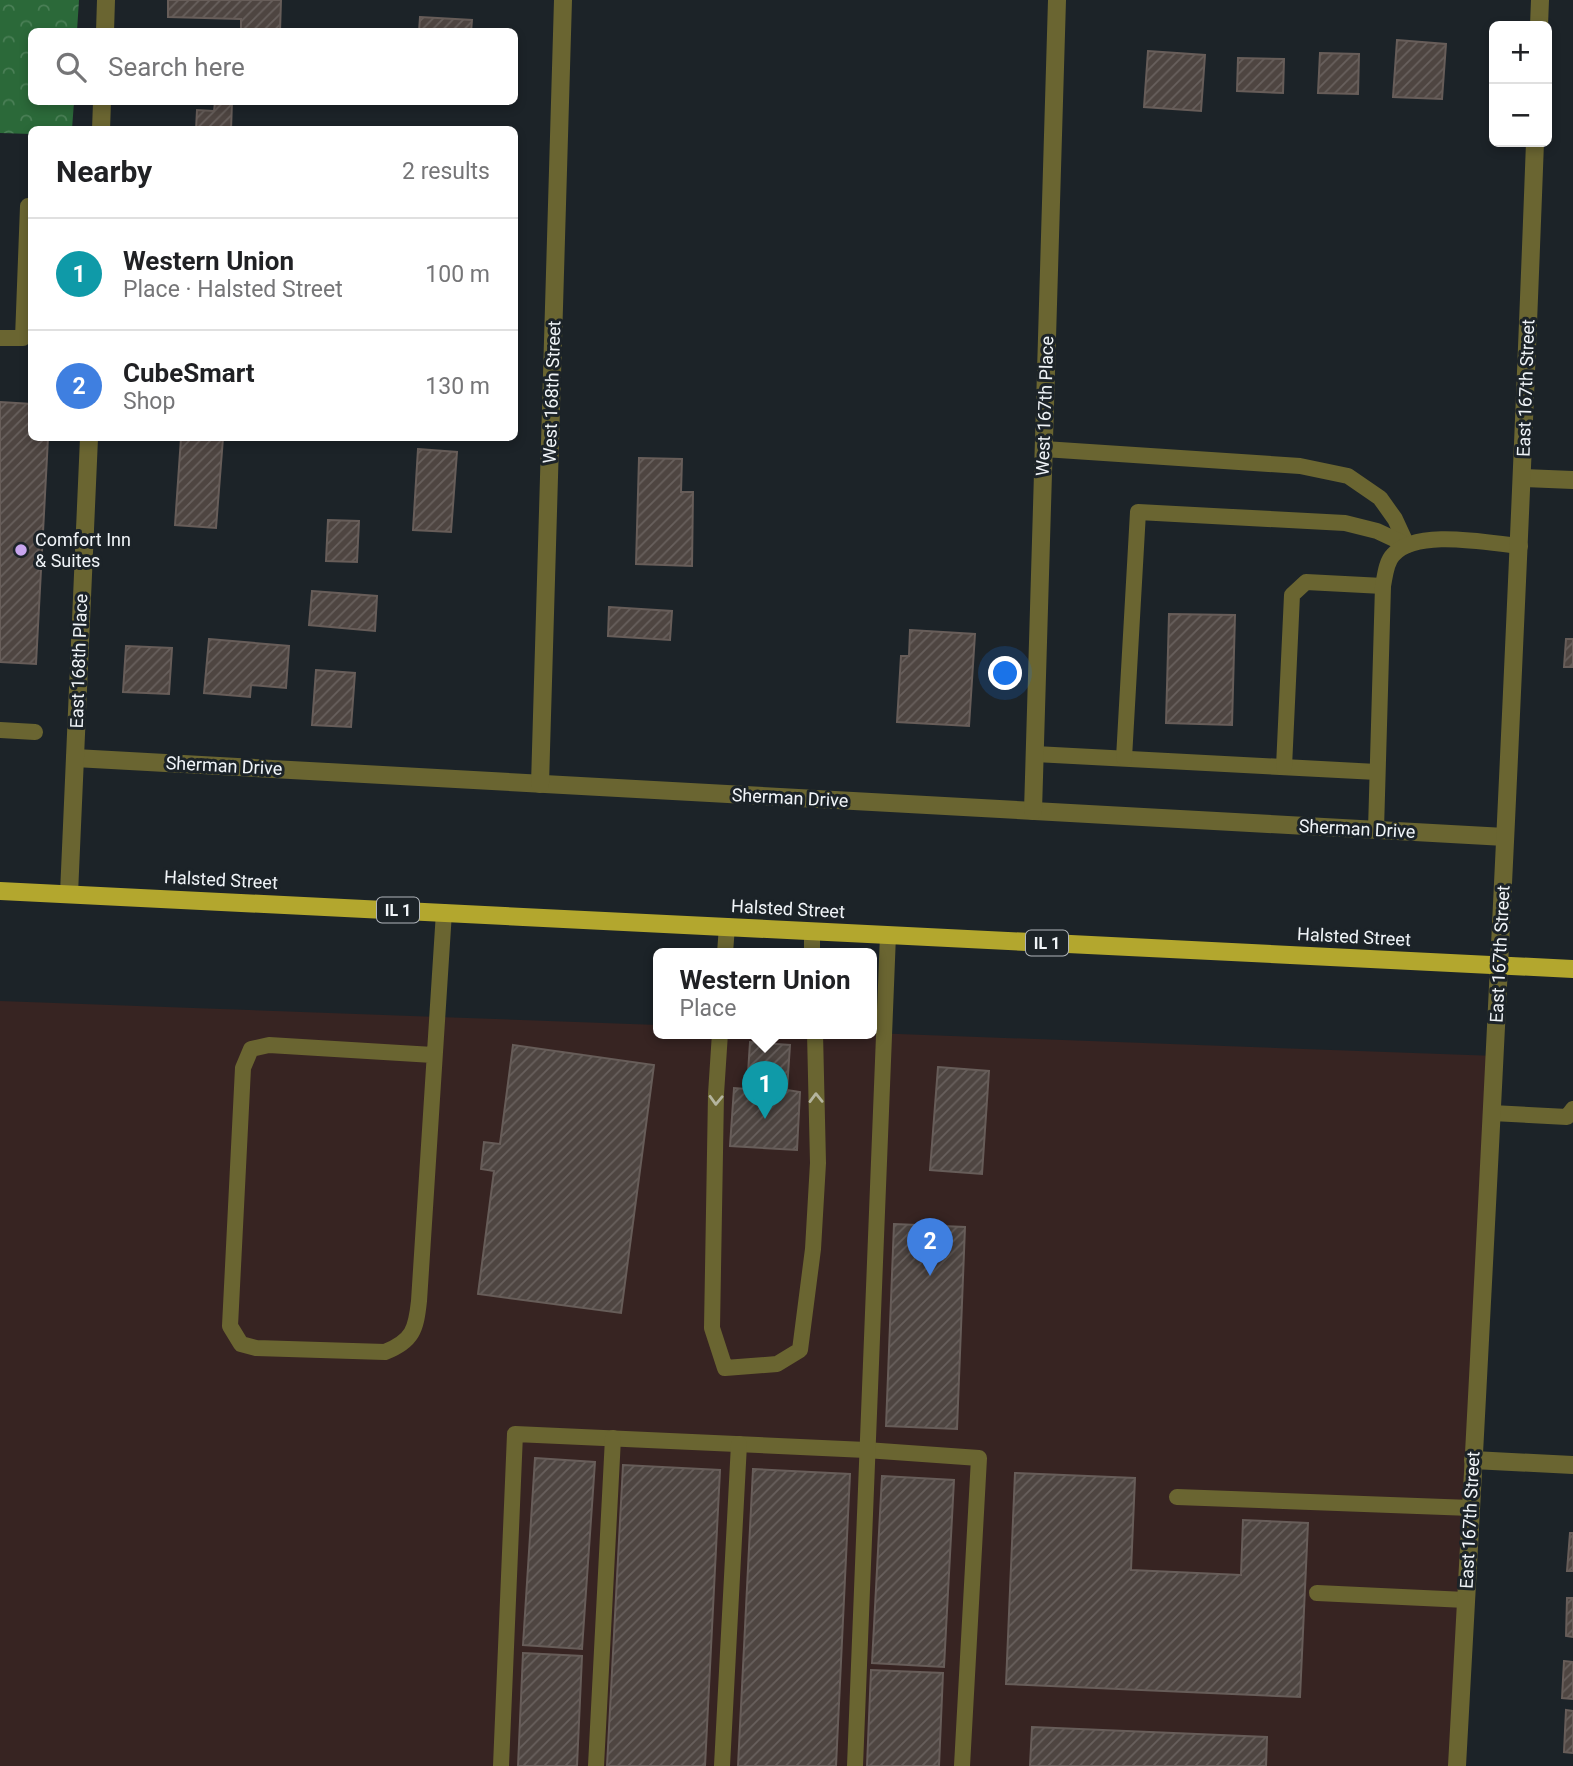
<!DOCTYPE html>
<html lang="en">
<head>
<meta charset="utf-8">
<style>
	body { margin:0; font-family:Roboto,sans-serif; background:#f2f2f2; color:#202124 }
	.controls { position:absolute; right:21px; top:21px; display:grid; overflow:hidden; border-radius:10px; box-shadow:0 4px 10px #0003 }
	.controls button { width:63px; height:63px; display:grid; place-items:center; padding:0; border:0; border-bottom:2px solid #e0e0e0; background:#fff; color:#202124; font:35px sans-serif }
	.you { position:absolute; left:1006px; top:674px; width:24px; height:24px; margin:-18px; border:5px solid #fff; border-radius:50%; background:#1a73e8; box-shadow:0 0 0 10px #1a73e833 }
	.badge { display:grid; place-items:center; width:46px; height:46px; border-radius:50%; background:#0b8043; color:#fff; font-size:23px; font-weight:700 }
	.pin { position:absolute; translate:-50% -58px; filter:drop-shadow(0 2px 4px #0008) }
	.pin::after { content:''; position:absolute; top:37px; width:24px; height:21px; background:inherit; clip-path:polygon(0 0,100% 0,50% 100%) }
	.popup { position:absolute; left:653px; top:948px; width:224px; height:91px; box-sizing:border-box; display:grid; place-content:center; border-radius:10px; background:#fff; filter:drop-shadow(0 2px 5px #0005); font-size:23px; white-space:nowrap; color:#757577 }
	.popup b { font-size:26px; color:#202124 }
	.popup::after { content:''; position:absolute; left:50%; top:100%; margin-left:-14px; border:14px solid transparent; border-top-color:#fff }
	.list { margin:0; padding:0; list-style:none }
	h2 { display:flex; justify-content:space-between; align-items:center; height:91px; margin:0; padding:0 28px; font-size:30px }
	h2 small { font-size:23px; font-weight:400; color:#757577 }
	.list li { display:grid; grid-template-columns:46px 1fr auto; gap:21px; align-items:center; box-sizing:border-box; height:112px; padding:0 28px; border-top:2px solid #e0e0e0 }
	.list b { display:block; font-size:26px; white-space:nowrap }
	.list p { margin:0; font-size:23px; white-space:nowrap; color:#757577 }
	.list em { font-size:23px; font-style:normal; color:#757577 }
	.icon { flex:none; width:38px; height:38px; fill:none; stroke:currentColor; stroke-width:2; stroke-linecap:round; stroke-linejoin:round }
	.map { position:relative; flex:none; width:1573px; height:1766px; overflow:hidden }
	.search { position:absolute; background:#fff; box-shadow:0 4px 10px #0003; left:28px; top:28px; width:490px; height:77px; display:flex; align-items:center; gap:18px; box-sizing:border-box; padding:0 24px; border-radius:10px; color:#757577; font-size:26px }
	.panel { position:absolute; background:#fff; box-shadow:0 4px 10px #0003; left:28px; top:126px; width:490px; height:315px; border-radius:10px }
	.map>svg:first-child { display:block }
</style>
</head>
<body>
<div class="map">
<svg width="1573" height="1766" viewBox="0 0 1573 1766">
	<defs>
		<pattern id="forest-crowns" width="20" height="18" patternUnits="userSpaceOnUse" patternTransform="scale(1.75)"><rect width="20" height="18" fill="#2b6939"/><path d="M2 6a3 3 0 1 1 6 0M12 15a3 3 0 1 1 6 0" fill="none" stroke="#4a7f56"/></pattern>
		<pattern id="building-hatch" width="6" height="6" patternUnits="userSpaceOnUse" patternTransform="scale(1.75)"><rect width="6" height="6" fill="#4e4541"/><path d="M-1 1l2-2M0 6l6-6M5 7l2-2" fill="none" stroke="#68605d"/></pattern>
	</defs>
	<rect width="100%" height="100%" fill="#1c2328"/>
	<path fill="#372422" d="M0,1001L658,1025V1033H872L1496,1056L1457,1766H0Z"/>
	<path fill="url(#forest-crowns)" d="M0,0H79L77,31L32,32V102H74L72,129L32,130L31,134L0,133Z"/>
	<g fill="url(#building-hatch)" stroke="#675d59" stroke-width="2">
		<path d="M168,0H281L280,32L241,31V19L168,17Z"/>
		<path d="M420,17L472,20L471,32H419Z"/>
		<path d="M1397,40L1446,44L1442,99L1393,97Z"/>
		<path d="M1148,51L1205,55L1201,111L1144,107Z"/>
		<path d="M1320,53L1359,54L1358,94L1318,93Z"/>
		<path d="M1238,58L1284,59L1283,93L1237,91Z"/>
		<path d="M215,102H232L231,130H196L197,110L214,111Z"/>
		<path d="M0,402L32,404V438H48L36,664L0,662Z"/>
		<path d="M181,438H223L216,528L175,525Z"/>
		<path d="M418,449L457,452L451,532L413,530Z"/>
		<path d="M639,458L682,459L681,492H693L692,566L636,564Z"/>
		<path d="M328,520L359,521L357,562L326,561Z"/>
		<path d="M312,591L377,596L375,631L309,625Z"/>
		<path d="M609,607L672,611L670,640L608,636Z"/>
		<path d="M1169,614L1235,615L1232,725L1166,723Z"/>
		<path d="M910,630L975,634L969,726L897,722L901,656H909Z"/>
		<path d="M209,639L289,646L286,688L251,685L250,697L204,693Z"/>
		<path d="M1566,639H1573V667H1564Z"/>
		<path d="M126,646L172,648L169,694L123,692Z"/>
		<path d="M316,670L355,673L351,727L312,725Z"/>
		<path d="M750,1042L790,1045L787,1090L800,1092L797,1150L730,1146L734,1088L747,1089Z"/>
		<path d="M513,1045L654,1065L621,1313L478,1294L494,1171L481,1169L484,1142L500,1144Z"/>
		<path d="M938,1067L989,1071L982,1174L930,1170Z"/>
		<path d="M894,1224L965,1227L957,1429L886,1426Z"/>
		<path d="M535,1458L595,1462L582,1649L523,1645Z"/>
		<path d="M623,1465L720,1470L705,1766H607Z"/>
		<path d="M753,1469L850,1474L836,1766H738Z"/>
		<path d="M1015,1473L1135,1478L1131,1570L1241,1575L1243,1520L1308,1523L1300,1697L1006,1684Z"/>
		<path d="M882,1476L954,1480L944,1667L872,1663Z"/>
		<path d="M1570,1533H1573V1571H1567Z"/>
		<path d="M1567,1598H1573V1637L1566,1636Z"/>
		<path d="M523,1653L582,1656L577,1766H518Z"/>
		<path d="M1564,1661L1573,1662V1699L1562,1698Z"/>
		<path d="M871,1670L943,1673L939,1766H867Z"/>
		<path d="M1566,1710L1573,1711V1753L1564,1752Z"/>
		<path d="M1032,1727L1267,1737L1266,1766H1030Z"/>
	</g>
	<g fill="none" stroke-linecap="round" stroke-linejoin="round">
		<g stroke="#6a6531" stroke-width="16">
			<path d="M0,338H23L28,206"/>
			<path d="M1044,449L1300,466L1348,476L1380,498L1395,519L1407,545"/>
			<path d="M0,730L35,732"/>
			<path d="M1035,754L1377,772"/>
			<path d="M1124,758L1138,512L1345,523L1377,531L1407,545"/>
			<path d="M1284,767L1292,595L1306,582L1383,586"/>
			<path d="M1376,830L1383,586C1385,576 1386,562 1393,555C1416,528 1488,543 1520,546"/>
			<path d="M812,931V953"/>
			<path d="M725,953L727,926"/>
			<path d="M720,1033L716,1094L712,1328L725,1368L777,1364L800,1350L813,1249L818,1163L815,1033"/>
			<path d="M433,1055L269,1045L251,1049L243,1068L230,1326L241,1344L256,1348L385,1352C413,1341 416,1329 419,1301L444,912"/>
			<path d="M1492,1113L1567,1117L1573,1109"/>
			<path d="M1177,1497L1471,1508"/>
			<path d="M1317,1593L1466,1600"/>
			<path d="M501,1766L515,1434L866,1450L979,1458L962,1766"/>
			<path d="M596,1766L613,1438"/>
			<path d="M722,1766L739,1444"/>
			<path d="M855,1766L888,935"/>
		</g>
		<g stroke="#6a6531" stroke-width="18">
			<path d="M1539,26L1540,0"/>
			<path d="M105,32L106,0"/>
			<path d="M101,130L102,102"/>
			<path d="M1523,478L1573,480"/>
			<path d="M75,758L1505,837"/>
			<path d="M540,784L563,0"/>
			<path d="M1033,811L1057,0"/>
			<path d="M69,894L89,438"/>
			<path d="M1473,1460L1573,1465"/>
			<path d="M1457,1766C1487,1225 1515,684 1535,142"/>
		</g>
		<path stroke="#b3a72e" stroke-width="18" d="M0,891L1573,969"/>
	</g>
	<defs><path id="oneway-chevron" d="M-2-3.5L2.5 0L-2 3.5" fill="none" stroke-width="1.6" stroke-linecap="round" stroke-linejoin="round" transform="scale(1.75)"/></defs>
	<g stroke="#b4b49e">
		<use href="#oneway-chevron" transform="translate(816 1098) rotate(-91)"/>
		<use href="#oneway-chevron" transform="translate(716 1100) rotate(92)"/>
	</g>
	<circle fill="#c8a6ef" stroke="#1c2328" stroke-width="2.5" cx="21" cy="550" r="7"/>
	<g text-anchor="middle" stroke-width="6" stroke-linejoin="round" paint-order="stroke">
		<g fill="#1c2328" stroke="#b0b5ba" stroke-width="2">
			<rect x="377" y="897.5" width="42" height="25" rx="5"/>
			<rect x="1026" y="930.5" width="42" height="25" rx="5"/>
		</g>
		<g font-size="16" font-weight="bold" fill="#f0f4f8">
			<text x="398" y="916">IL 1</text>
			<text x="1047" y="949">IL 1</text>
		</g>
		<g font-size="18" fill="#f0f4f8" stroke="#1c2328">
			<text transform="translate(1526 388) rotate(-88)" y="6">East 167th Street</text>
			<text transform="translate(552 392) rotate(-88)" y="6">West 168th Street</text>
			<text transform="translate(1045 406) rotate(-88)" y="6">West 167th Place</text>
			<text transform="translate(79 661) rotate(-88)" y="6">East 168th Place</text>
			<text transform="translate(224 766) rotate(3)" y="6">Sherman Drive</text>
			<text transform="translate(790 798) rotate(3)" y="6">Sherman Drive</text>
			<text transform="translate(1357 829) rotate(3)" y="6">Sherman Drive</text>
			<text transform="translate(221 880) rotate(3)" y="6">Halsted Street</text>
			<text transform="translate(788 909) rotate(3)" y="6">Halsted Street</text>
			<text transform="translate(1354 937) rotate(3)" y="6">Halsted Street</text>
			<text transform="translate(1500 954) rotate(-87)" y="6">East 167th Street</text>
			<text transform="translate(1470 1520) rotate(-87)" y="6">East 167th Street</text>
		</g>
		<g font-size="18" fill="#f0f4f8" stroke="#1c2328" text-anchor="start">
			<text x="35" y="546">Comfort Inn<tspan x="35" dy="21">&amp; Suites</tspan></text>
		</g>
	</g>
</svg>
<div class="controls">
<button>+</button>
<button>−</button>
</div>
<div class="you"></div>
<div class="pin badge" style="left:765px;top:1119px;background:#0f9aa8">1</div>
<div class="popup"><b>Western Union</b>Place</div>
<div class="pin badge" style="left:930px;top:1276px;background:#3f7fe0">2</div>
<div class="search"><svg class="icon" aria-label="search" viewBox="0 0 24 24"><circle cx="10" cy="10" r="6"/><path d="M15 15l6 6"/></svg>Search here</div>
<section class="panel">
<h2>Nearby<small>2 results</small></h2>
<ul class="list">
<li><span class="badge" style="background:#0f9aa8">1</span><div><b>Western Union</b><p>Place · Halsted Street</p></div><em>100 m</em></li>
<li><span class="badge" style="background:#3f7fe0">2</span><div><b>CubeSmart</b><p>Shop</p></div><em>130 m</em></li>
</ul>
</section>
</div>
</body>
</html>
